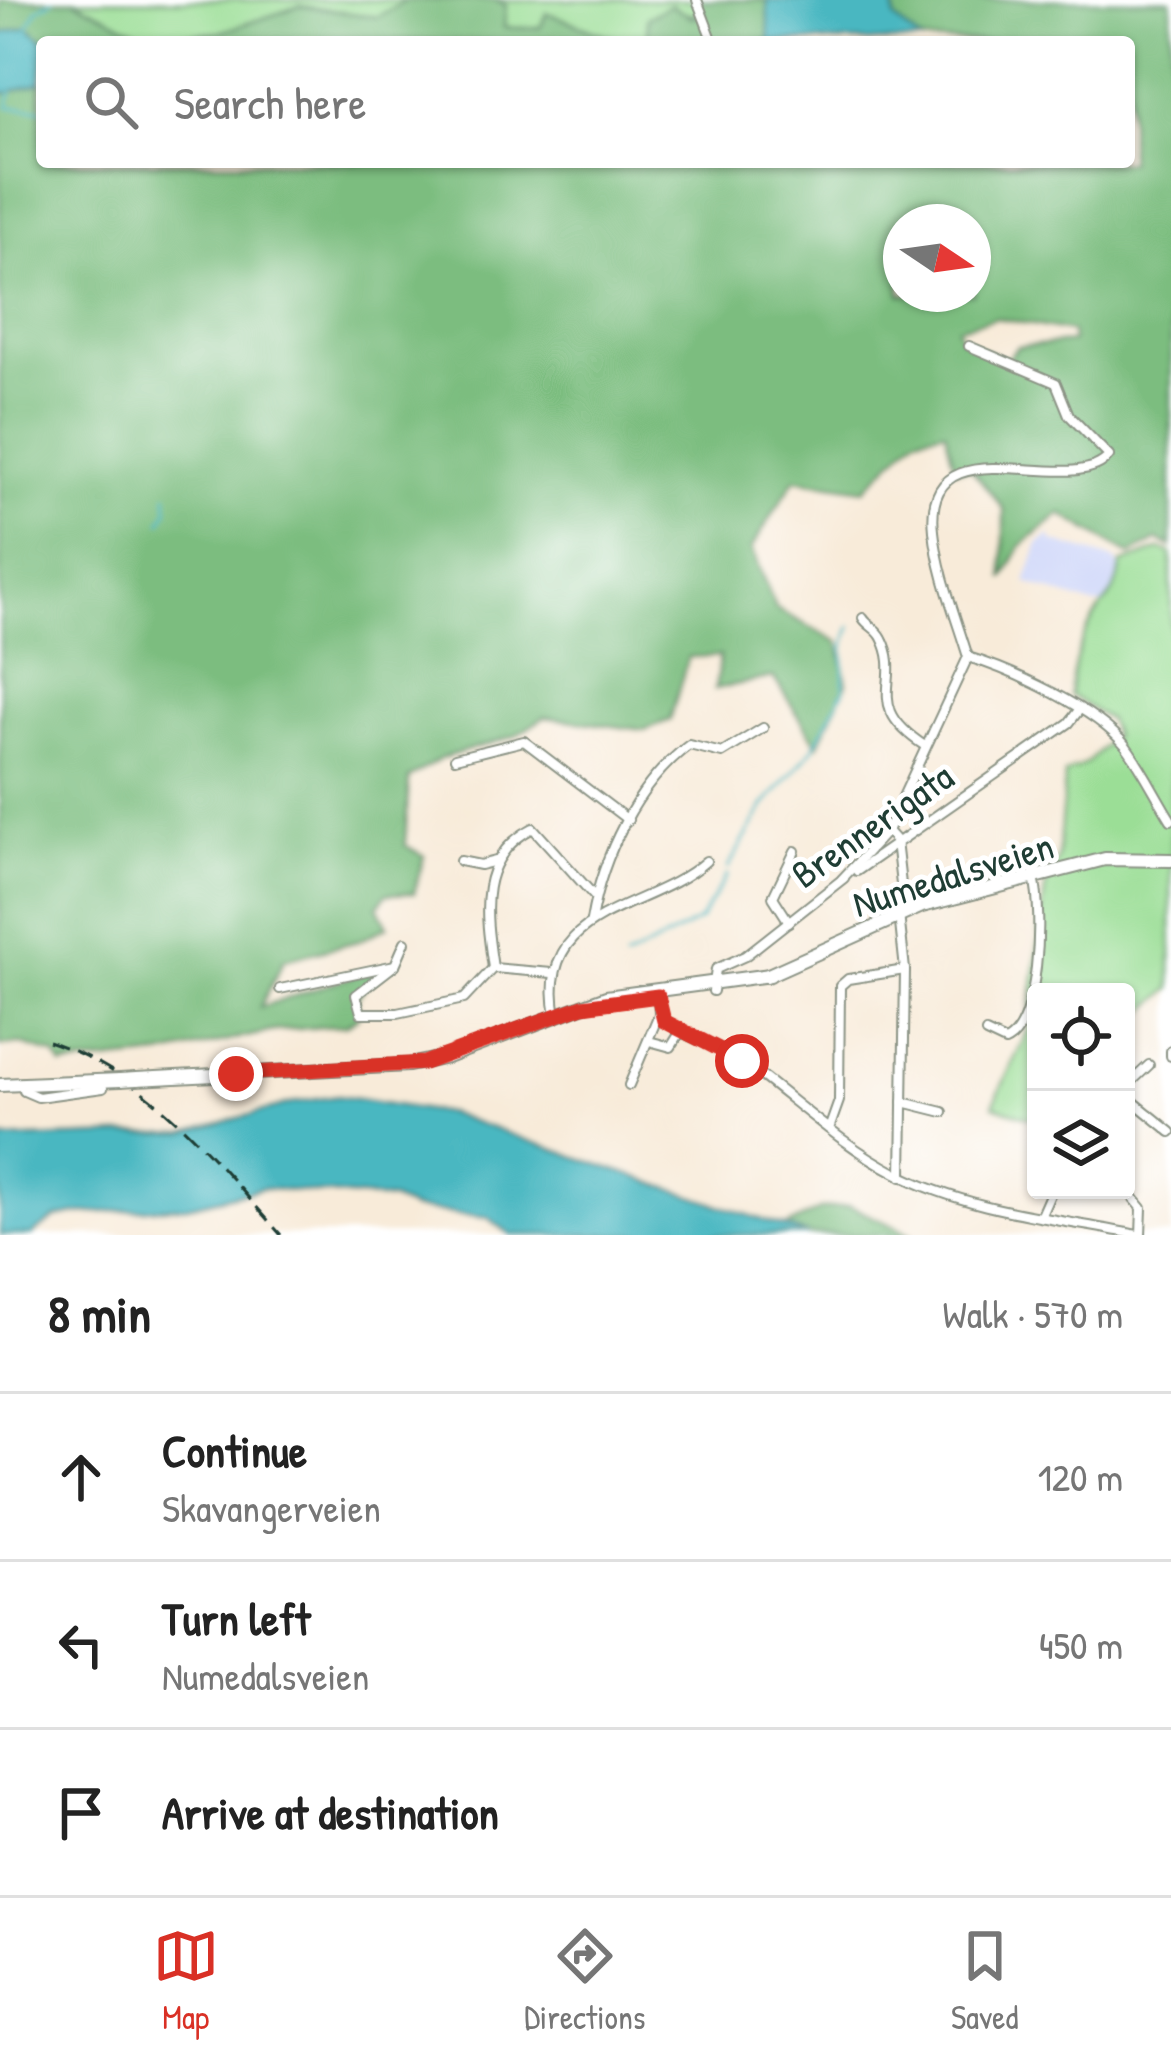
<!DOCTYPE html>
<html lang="en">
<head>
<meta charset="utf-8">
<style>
	body { margin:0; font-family:"Patrick Hand",sans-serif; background:#f6f6f6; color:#222 }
	.controls { position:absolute; right:36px; bottom:36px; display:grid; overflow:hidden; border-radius:12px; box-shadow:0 3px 9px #0004 }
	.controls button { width:108px; height:108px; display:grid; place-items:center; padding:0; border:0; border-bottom:3px solid #e0e0e0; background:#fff; color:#222; font:60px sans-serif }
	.compass { position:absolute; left:883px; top:204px; width:108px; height:108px; border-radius:50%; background:#fff; box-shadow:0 3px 9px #0004; rotate:103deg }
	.stop { position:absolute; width:36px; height:36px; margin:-27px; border:9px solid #d93025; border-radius:50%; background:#fff }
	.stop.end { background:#d93025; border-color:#fff; box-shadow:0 3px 12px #0008 }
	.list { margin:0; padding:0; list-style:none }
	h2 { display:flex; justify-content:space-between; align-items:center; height:156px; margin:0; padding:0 48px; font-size:51px }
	h2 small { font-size:39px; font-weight:400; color:#767676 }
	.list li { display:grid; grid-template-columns:78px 1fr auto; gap:36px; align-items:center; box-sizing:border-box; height:168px; padding:0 48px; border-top:3px solid #e0e0e0 }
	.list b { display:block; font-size:45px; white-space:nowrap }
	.list p { margin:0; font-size:39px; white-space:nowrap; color:#767676 }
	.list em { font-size:39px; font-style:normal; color:#767676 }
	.icon { flex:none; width:66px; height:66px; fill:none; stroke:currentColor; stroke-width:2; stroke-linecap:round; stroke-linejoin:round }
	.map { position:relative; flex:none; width:1171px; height:1235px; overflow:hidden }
	.search { position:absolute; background:#fff; box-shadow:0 3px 9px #0004; left:36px; right:36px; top:36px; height:132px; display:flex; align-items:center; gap:30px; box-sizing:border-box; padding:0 42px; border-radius:12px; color:#767676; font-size:45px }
	.sheet { height:660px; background:#fff }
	nav { display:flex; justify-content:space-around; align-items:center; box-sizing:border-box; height:168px; border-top:3px solid #e0e0e0; background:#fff; font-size:33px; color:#767676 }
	nav a { display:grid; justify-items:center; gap:6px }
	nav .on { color:#d93025 }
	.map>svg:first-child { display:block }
</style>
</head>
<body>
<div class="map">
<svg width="1171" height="1235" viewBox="0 0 1171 1235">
	<rect width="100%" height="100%" fill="#fff"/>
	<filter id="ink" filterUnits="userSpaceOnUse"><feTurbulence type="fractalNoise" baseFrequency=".00833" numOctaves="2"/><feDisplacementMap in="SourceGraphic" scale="24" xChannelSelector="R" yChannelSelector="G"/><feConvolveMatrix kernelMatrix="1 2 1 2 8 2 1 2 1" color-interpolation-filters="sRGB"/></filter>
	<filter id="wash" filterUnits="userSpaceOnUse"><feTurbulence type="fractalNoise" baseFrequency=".004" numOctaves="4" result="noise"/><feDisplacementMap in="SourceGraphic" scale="48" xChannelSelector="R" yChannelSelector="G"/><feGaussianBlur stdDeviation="2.7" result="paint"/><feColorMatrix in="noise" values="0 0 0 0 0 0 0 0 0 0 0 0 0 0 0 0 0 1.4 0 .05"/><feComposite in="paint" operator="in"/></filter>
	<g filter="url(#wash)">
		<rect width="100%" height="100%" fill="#f8ebd9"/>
		<path fill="#d1d9f9" d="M1050,535L1053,541L1116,560L1124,578L1109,605H1092L1026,583L1039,543Z"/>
		<g fill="#9bde96" stroke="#5d8e65" stroke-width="3">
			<path d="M73,0H407L377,17L300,6L218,33L149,37Z"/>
			<path d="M495,0H696L704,12L648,18V42H624L548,13L540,28H503L506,5Z"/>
			<path d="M1161,549L1171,554V989L1126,1027V992H1036V1120L993,1105L1029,1028L1045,889L1058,858L1065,774L1087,763L1113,736L1108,720L1070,695C1072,671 1079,643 1092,621C1106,599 1119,593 1121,564Z"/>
		</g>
		<g fill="#7cbd7f" stroke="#4e7d5a" stroke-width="3" fill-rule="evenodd">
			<path d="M0,0H73L149,37L218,33L300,6L377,17L407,0H495L506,5L504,28H540L547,13L624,42H46L28,27L0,34Z"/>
			<path d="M696,0H767L769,42H648L647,18L670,5L691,17L703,13Z"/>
			<path d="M894,0H1171V547L1158,540L1130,555L1061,514L1021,546L1004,579V509L971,468L955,469L945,430L917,436L865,489L795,479L751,549L776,609L839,642L847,683L818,745L773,677L715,689L720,656L688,657L670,720L644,730L545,717L515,736L442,758L409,778L405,845L424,856L414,893L386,894L378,906L388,926L358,941L284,960L260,1007L378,968L357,998L358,1016L347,1025L273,1031L161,1056L62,1066L55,1055L20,1044L0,1046V95L42,82V162H1129V42H922L895,19ZM901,222H973V294H901ZM996,318L1071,332L1072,342L1017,347L1006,360L962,340L957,327Z"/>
			<path d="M850,1206L913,1235H808L785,1227L822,1209Z"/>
		</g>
		<g fill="#48b7c1" stroke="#347a7a" stroke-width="3">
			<path d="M767,0H894L895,19L922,42H769Z"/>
			<path d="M28,27L46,42L42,82L0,95V34Z"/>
			<path d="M338,1096L447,1113L808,1235H511L489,1218L412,1209L391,1200L263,1188L187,1206L76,1214L56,1218L32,1235H0V1139L185,1133L297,1102Z"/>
		</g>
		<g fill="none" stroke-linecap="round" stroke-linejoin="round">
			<g stroke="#48b7c1" stroke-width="3">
				<path d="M28,27L37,10L53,0"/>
				<path d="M12,92L8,107L42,109"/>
				<path d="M161,522L168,510L167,494"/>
				<path d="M728,868L764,806L813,749L844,690V646L851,627"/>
				<path d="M625,960L700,920L727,875"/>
			</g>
		</g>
	</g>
	<g filter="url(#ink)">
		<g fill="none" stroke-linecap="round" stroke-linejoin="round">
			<g stroke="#8c9486" stroke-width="12">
				<g id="street">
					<path d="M697,0L713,42"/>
					<path d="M863,618C868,626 878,629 882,638C905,682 860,704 925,746"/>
					<path d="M968,657C1014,671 1096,709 1126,746C1143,769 1156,796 1171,820"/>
					<path d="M455,758L524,741L628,820"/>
					<path d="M887,831L896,841L903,902"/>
					<path d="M460,861L480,865L496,861"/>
					<path d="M857,871L1069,723L1079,710"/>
					<path d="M842,879L887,831L968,657C956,617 938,573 934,531C922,418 1073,501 1109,456L1069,415L1056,383L969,346"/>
					<path d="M899,914L905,970L902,1177"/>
					<path d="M591,921C602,857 636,784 689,745L722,753L763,728"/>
					<path d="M789,922L773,897L795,851"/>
					<path d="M405,942L395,965L356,995L361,1013H398L464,999L493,968"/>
					<path d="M552,973L493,968C485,913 476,858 533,828L595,897"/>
					<path d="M280,989L395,965"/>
					<path d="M713,991L716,969L745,956L844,878"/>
					<path d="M659,1014C679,1038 714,1042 739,1059C792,1097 838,1143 896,1173C968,1211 1059,1219 1138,1235"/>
					<path d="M556,1015C535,907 648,913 706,861"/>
					<path d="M986,1033L1005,1042C1040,1027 1043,912 1034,878"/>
					<path d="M649,1041L671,1047L681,1031"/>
					<path d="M1171,1051V1056"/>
					<path d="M1149,1065L1131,1082L1129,1098L1171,1132"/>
					<path d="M24,1084V1091L38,1097L103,1088"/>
					<path d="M629,1085L659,1014L658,991"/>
					<path d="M903,1102L943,1112"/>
					<path d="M829,1129L839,1101L840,986L848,979L905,970"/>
					<path d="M1126,1189L1142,1208L1141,1235"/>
					<path d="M1041,1215L1052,1190"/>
				</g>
			</g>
			<g stroke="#8c9486" stroke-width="16">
				<g id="primary">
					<path d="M766,976L922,906L1105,859L1171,860"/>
					<path d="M136,1079L409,1065L447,1057L606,997L770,975"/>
					<path d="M0,1085L120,1080"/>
				</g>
			</g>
			<use href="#street" stroke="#fff" stroke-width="8"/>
			<use href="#primary" stroke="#fff" stroke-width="12"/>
			<path stroke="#1f3d34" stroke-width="3" stroke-dasharray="18 9" stroke-linecap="butt" d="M48,1041C149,1074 213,1158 281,1235"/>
			<g stroke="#8c9486" stroke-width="16" stroke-linecap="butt">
				<path id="primary-bridge" d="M120,1080L136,1079"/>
			</g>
			<use href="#primary-bridge" stroke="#fff" stroke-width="12"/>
		</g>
	</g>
	<g fill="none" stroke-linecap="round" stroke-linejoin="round" filter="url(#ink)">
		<path stroke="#d93025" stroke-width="15" d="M236,1074L424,1063L583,1006L658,996L664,1021L742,1061"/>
	</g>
	<g text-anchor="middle" stroke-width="10" stroke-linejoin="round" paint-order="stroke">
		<g font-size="39" fill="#1f3d34" stroke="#fff">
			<text transform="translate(872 825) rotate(-35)" y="14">Brennerigata</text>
			<text transform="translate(953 874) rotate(-17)" y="14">Numedalsveien</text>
		</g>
	</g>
</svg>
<div class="controls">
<button><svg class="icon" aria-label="locate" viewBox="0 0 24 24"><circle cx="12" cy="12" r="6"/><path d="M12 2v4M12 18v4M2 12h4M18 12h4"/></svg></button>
<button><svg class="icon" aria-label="layers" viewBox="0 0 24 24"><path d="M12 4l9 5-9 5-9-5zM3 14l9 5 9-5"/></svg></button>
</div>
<svg class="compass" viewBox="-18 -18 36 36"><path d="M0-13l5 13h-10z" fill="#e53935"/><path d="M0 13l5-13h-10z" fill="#767676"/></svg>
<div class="stop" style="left:742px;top:1061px"></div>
<div class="stop end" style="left:236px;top:1074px"></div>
<div class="search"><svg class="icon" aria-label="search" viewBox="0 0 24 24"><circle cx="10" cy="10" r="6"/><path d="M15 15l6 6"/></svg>Search here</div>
</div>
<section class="sheet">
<h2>8 min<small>Walk · 570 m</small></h2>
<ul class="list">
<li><svg class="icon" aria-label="ahead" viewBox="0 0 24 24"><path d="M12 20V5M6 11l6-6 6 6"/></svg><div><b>Continue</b><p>Skavangerveien</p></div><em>120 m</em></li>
<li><svg class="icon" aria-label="left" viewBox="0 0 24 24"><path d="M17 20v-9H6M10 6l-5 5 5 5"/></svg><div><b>Turn left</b><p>Numedalsveien</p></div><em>450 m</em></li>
<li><svg class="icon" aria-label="arrive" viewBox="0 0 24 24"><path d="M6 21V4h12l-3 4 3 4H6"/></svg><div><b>Arrive at destination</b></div></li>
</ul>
</section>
<nav>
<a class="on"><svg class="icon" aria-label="map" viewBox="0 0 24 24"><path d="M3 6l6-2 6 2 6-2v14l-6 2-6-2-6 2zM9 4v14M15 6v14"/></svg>Map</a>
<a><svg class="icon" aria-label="directions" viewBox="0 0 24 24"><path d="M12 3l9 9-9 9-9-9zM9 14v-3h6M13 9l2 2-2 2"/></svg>Directions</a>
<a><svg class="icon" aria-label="saved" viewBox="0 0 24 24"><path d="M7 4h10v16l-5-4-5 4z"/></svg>Saved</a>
</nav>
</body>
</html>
